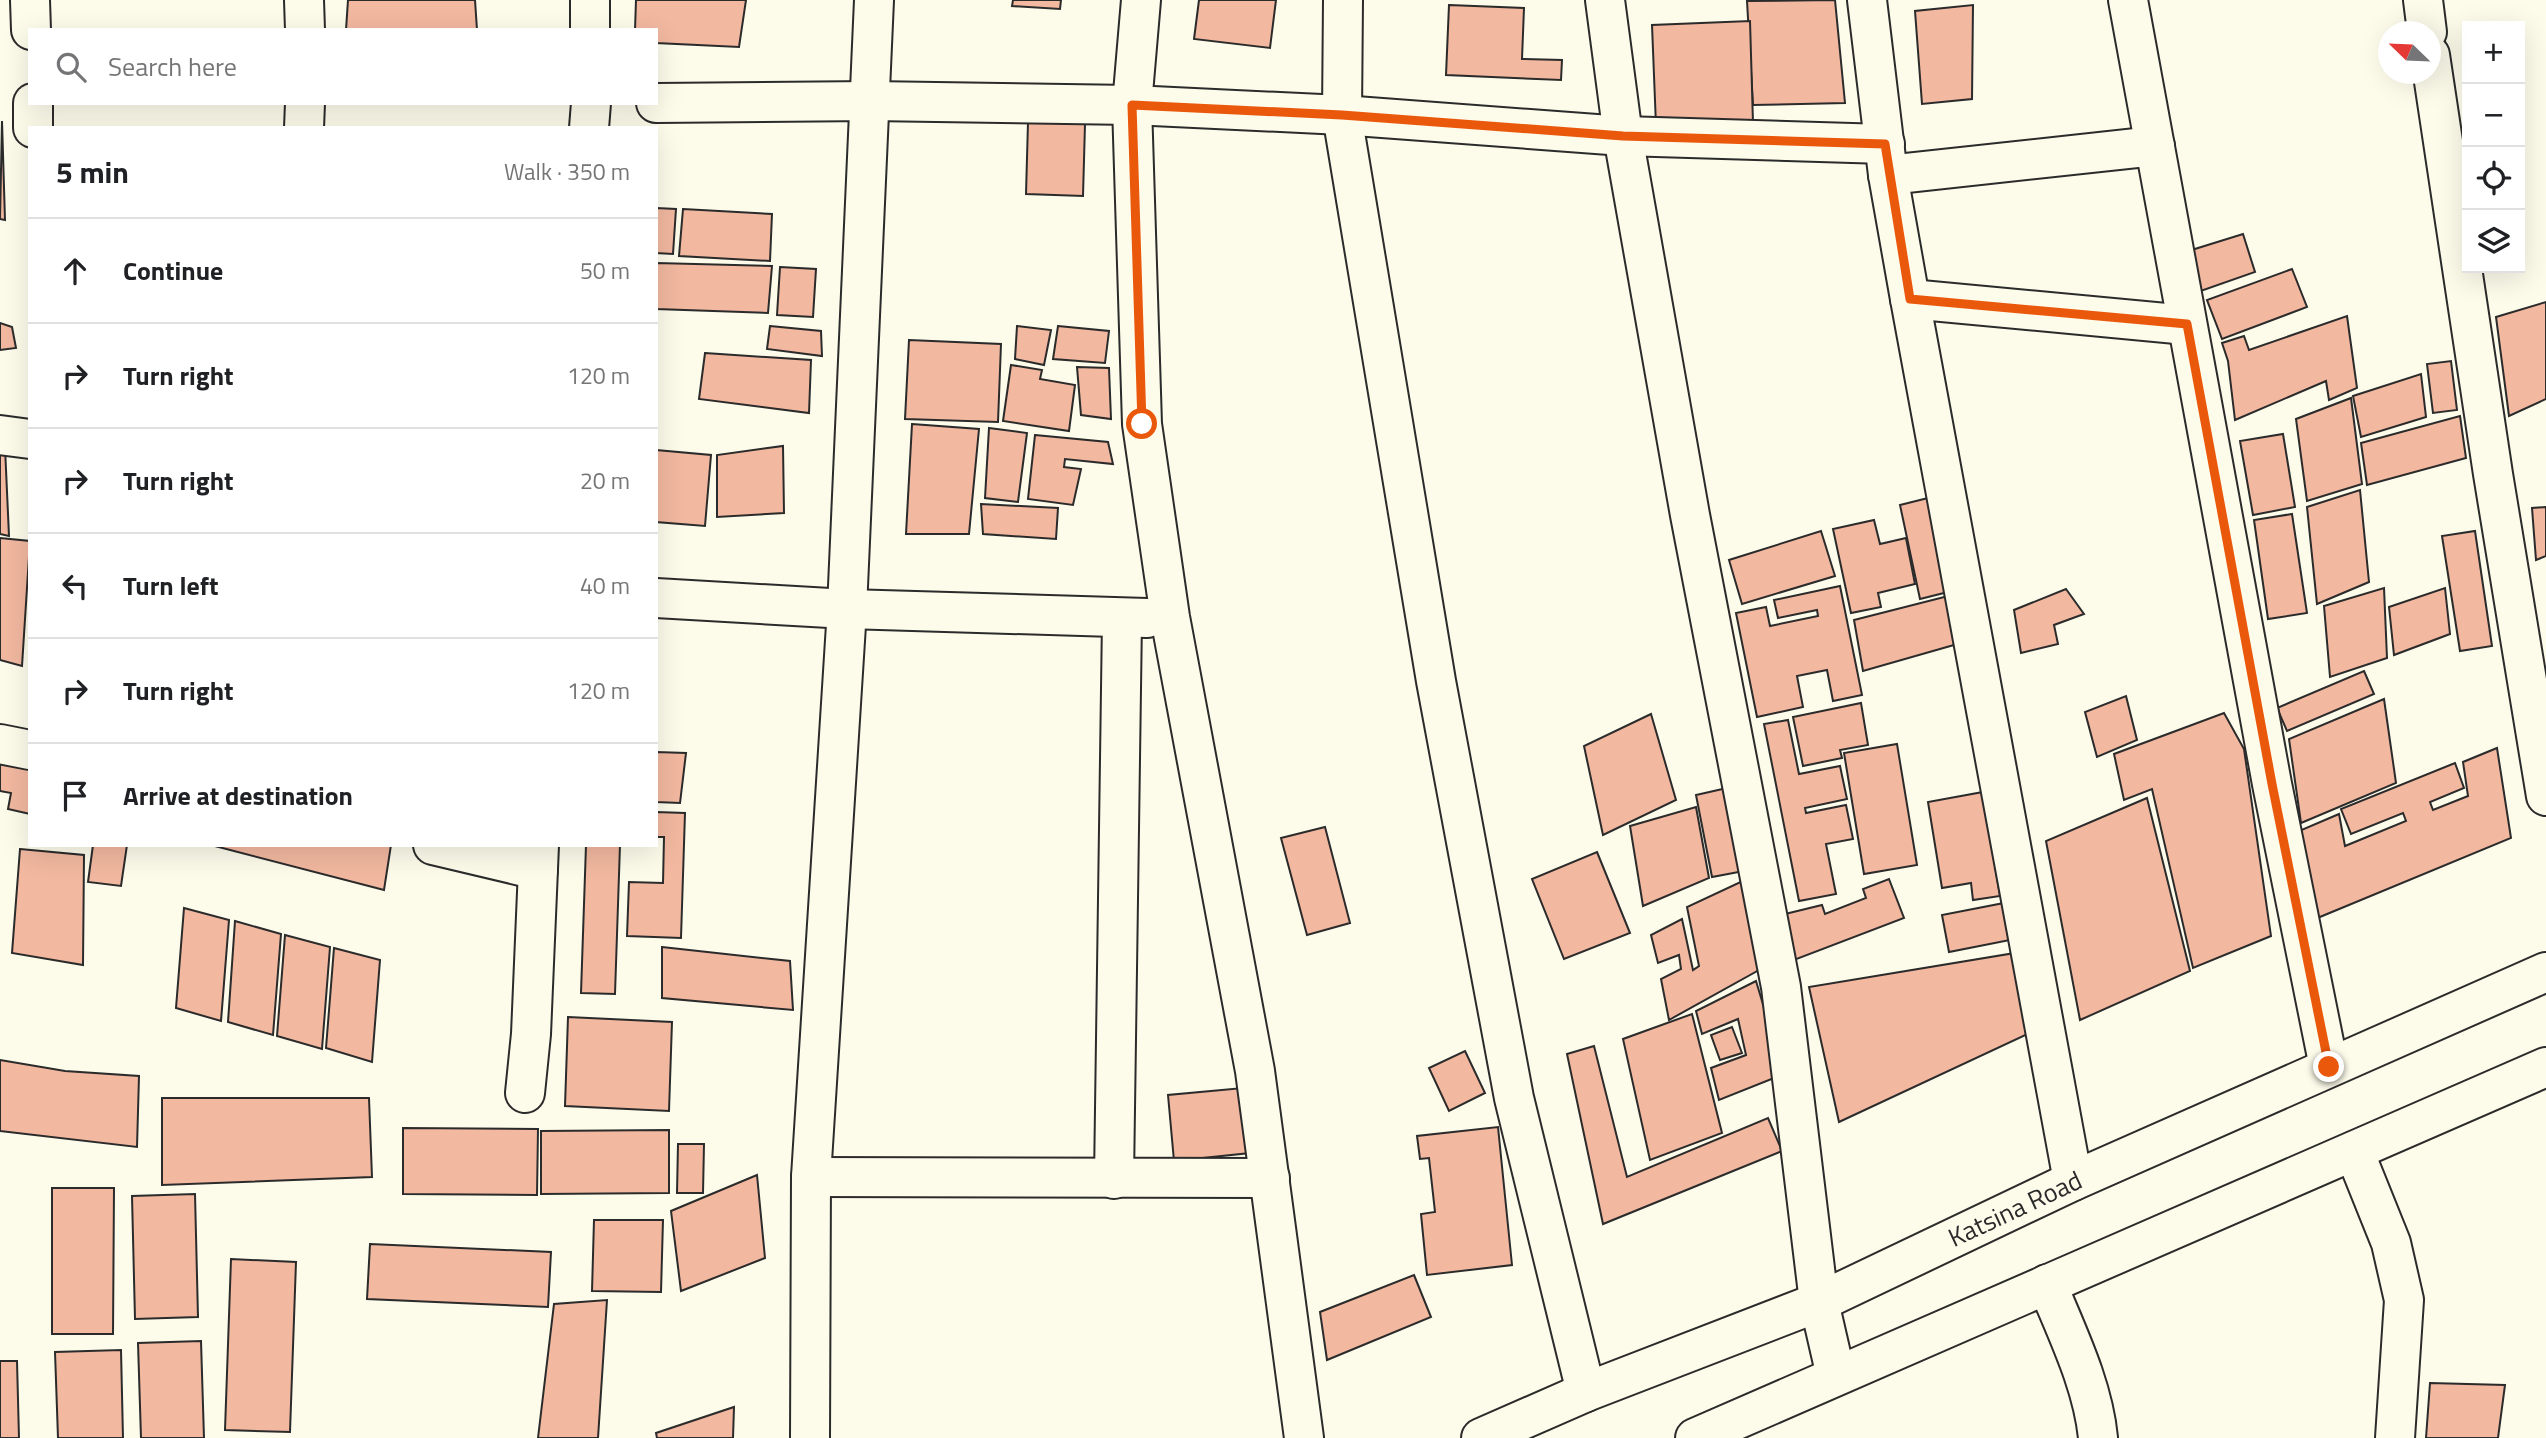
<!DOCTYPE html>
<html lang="en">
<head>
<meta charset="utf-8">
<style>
	body { margin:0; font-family:"Titillium Web",sans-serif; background:#f2f2f2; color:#202124 }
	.controls { position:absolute; right:21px; top:21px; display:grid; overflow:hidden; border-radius:0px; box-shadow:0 7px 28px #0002 }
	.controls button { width:63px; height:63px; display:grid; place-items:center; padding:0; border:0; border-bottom:2px solid #e0e0e0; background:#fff; color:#202124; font:35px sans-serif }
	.compass { position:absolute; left:2378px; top:21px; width:63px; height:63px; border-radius:50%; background:#fff; box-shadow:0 7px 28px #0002; rotate:293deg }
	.stop { position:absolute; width:21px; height:21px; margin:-16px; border:5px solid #ea580c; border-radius:50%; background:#fff }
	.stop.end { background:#ea580c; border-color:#fff; box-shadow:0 2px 7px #0008 }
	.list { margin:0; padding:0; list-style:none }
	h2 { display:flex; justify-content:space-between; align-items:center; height:91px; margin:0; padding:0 28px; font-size:30px }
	h2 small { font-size:23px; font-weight:400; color:#757577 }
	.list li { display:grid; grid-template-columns:46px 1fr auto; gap:21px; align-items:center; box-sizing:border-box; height:105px; padding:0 28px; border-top:2px solid #e0e0e0 }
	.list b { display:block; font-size:26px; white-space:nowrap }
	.list em { font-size:23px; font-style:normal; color:#757577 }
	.icon { flex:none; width:38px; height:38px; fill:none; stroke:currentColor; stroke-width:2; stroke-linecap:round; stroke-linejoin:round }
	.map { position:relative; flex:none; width:2546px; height:1438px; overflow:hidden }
	.search { position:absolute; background:#fff; box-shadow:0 7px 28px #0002; left:28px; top:28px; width:630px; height:77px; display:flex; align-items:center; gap:18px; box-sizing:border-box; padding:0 24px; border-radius:0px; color:#757577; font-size:26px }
	.panel { position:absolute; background:#fff; box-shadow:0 7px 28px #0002; left:28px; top:126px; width:630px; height:721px; border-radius:0px }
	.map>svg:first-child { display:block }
</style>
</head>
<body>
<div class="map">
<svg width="2546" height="1438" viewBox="0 0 2546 1438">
	<rect width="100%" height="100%" fill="#fdfbea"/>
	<g fill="#f2b8a0" stroke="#2b2b2b" stroke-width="2">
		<path d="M348,0H475L477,30H346Z"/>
		<path d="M636,0H746L739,47L656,43V30H635Z"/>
		<path d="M1013,0H1061L1060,9L1012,6Z"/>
		<path d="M1199,0H1276L1270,48L1194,39Z"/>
		<path d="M1835,0L1845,103L1753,105L1747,1Z"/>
		<path d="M1449,5L1524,8L1522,59L1562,60L1561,80L1446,75Z"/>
		<path d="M1973,5L1972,99L1922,104L1915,11Z"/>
		<path d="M1750,21L1753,123L1656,126L1652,25Z"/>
		<path d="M2,121L5,220L0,219Z"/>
		<path d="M1028,122L1085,124L1083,196L1026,194Z"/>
		<path d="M656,208L676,209L673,254L656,253Z"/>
		<path d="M683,209L772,214L770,261L679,256Z"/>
		<path d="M2243,234L2255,272L2195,293L2182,253Z"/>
		<path d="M656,263L772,266L768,313L656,309Z"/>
		<path d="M780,267L816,269L813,317L777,315Z"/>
		<path d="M2292,269L2307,307L2222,339L2207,300Z"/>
		<path d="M2546,302V399L2509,416L2496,317Z"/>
		<path d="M2347,316L2357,388L2329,400L2326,381L2235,420L2228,361L2222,343L2244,336L2249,350Z"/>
		<path d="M0,323L12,327L16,348L0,350Z"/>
		<path d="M770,326L821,331L822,356L767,349Z"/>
		<path d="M1017,326L1051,330L1044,365L1015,359Z"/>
		<path d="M1058,326L1109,331L1105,363L1053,359Z"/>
		<path d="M909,340L1001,344L998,422L905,419Z"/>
		<path d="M705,353L811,360L809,413L699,399Z"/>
		<path d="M2451,361L2457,410L2433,413L2427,364Z"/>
		<path d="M1011,365L1042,370L1040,379L1075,385L1069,431L1003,421Z"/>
		<path d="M1077,367L1109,368L1111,419L1081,415Z"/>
		<path d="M2421,374L2426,417L2361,437L2353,396Z"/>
		<path d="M2351,398L2362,484L2307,501L2296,419Z"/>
		<path d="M2460,416L2466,458L2367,485L2361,443Z"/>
		<path d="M912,424L979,429L969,534H906Z"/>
		<path d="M989,428L1027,433L1018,502L985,498Z"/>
		<path d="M2283,434L2295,507L2253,515L2240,441Z"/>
		<path d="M1035,435L1108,442L1113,464L1065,459L1064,467L1081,469L1073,505L1028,499Z"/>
		<path d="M0,446L5,447L9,536L0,534Z"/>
		<path d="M783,446L784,513L717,517V455Z"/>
		<path d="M656,450L711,455L705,526L656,522Z"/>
		<path d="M2360,490L2369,582L2317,604L2307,507Z"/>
		<path d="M1932,497L1952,591L1920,599L1900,505Z"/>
		<path d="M981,504L1058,508L1056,539L983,534Z"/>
		<path d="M2546,507V556L2536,560L2532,508Z"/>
		<path d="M2292,514L2307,613L2268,619L2254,520Z"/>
		<path d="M1874,520L1880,544L1906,538L1915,584L1878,593L1881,607L1851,613L1833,529Z"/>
		<path d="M1821,531L1835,576L1742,604L1729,560Z"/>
		<path d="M2475,531L2492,646L2460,651L2442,536Z"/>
		<path d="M0,538L30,541L22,666L0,660Z"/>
		<path d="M1840,586L1862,695L1833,701L1827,670L1797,676L1803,707L1757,717L1736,613L1766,607L1770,626L1818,616L1817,610L1778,618L1774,600Z"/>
		<path d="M2384,588L2387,658L2330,677L2324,606Z"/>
		<path d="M2445,588L2450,634L2394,655L2389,607Z"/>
		<path d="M2066,589L2084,614L2054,625L2058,644L2021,653L2014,610Z"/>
		<path d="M1956,594L1961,643L1863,671L1854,620Z"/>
		<path d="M2364,671L2374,694L2287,731L2277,708Z"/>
		<path d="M2126,696L2137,740L2097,757L2085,712Z"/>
		<path d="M2384,699L2396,783L2301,823L2289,739Z"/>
		<path d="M1861,703L1868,745L1840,750L1842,758L1803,766L1793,717Z"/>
		<path d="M2224,713L2244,749L2271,936L2193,968L2152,789L2124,800L2114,754Z"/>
		<path d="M1651,714L1676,800L1603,835L1584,746Z"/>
		<path d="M1788,720L1799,774L1840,766L1847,799L1805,808L1806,813L1846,805L1853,839L1826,844L1836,894L1799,901L1764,724Z"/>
		<path d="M1897,744L1917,865L1864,874L1844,753Z"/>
		<path d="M2497,748L2511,838L2315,919L2299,831L2339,814L2345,846L2406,821L2403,813L2351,834L2341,809L2455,763L2464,788L2430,802L2433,810L2468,796L2463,762Z"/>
		<path d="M656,752L686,753L680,803L656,802Z"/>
		<path d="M0,759L30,764V814L8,809L11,793L0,791Z"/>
		<path d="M1727,788L1744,871L1712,877L1696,795Z"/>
		<path d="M1983,792L2000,896L1973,900L1971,883L1942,888L1928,802Z"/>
		<path d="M2147,798L2190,971L2080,1020L2046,841Z"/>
		<path d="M1696,807L1709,878L1643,906L1630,826Z"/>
		<path d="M656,812L685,813L681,938L627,936L629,882L663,883L664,837H656Z"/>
		<path d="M1325,827L1350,923L1307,935L1281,838Z"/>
		<path d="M93,845H127L121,886L88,882Z"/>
		<path d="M211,845H391L384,890Z"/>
		<path d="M586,845H620L615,994L581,993Z"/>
		<path d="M20,849L84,855L83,965L12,953Z"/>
		<path d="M1597,852L1630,933L1564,959L1532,879Z"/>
		<path d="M1747,879L1759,970L1669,1020L1661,979L1681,969L1679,955L1658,963L1651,935L1682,919L1693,970L1699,966L1687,907Z"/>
		<path d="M1889,879L1904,918L1794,960L1785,914L1822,905L1825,914L1866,898L1863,889Z"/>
		<path d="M2004,903L2010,940L1949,952L1942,915Z"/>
		<path d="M184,908L229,920L221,1021L176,1008Z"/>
		<path d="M235,921L281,934L273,1035L228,1022Z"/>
		<path d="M285,935L330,947L322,1049L277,1036Z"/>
		<path d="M662,947L790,961L793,1010L662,998Z"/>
		<path d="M334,948L380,960L372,1062L326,1048Z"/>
		<path d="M2015,953L2032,1032L1839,1122L1809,987Z"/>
		<path d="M1756,981L1784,1074L1719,1100L1711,1068L1746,1055L1738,1019L1702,1034L1696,1011Z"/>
		<path d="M1692,1014L1722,1133L1650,1160L1623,1039Z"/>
		<path d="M568,1017L672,1022L669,1111L565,1106Z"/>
		<path d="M1732,1027L1742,1053L1720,1060L1711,1035Z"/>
		<path d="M1594,1046L1627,1177L1768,1118L1782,1151L1603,1224L1567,1054Z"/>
		<path d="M1465,1051L1485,1093L1449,1111L1429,1068Z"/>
		<path d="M0,1060L65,1071L139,1076L137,1147L0,1131Z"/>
		<path d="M1243,1088L1250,1153L1174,1161L1168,1095Z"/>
		<path d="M162,1098H369L372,1177L162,1185Z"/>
		<path d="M1498,1127L1512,1265L1427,1275L1421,1214L1435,1212L1429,1158L1420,1159L1417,1136Z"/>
		<path d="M403,1128L538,1129L537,1195L403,1194Z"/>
		<path d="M669,1130V1193L541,1194V1131Z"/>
		<path d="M678,1144H704L703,1193H677Z"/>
		<path d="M757,1175L765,1258L681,1291L671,1211Z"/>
		<path d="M52,1188H114L113,1334H52Z"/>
		<path d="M195,1194L198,1317L135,1319L132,1196Z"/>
		<path d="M594,1220H663L661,1292L592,1291Z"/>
		<path d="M370,1244L551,1252L548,1307L367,1299Z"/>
		<path d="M231,1259L296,1262L290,1432L225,1430Z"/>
		<path d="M1414,1275L1431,1317L1327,1360L1320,1312Z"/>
		<path d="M607,1300L598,1438H538L554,1304Z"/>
		<path d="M201,1341L204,1438H141L138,1343Z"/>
		<path d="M121,1350L123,1438H58L55,1352Z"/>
		<path d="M0,1361H17L19,1438H0Z"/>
		<path d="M2430,1383L2505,1385L2498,1438H2426Z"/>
		<path d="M734,1407L733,1438H657L656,1433Z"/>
	</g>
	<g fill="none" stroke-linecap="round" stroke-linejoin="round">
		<g stroke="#2b2b2b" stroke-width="42">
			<g id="minor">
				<path d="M30,0L31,30"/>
				<path d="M304,0L305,30"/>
				<path d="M590,0V30"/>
				<path d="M1141,0L1132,105L1142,424L1170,617L1255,1071L1304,1438"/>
				<path d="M1343,0L1342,115L1436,681L1514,1098L1586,1392"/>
				<path d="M1605,0L1623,136L1690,515L1781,987L1819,1302L1836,1376"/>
				<path d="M1867,0L1888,175L1910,299L2073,1181"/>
				<path d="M2128,0L2272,784L2329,1067"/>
				<path d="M2423,0L2427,32"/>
				<path d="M2430,55L2493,474L2546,796"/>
				<path d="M33,103V128"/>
				<path d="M656,103L871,101L1132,105L1342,115L1623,136L1885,144"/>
				<path d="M304,128L305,103"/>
				<path d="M589,128L591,103"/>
				<path d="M1888,175L2155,146"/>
				<path d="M1910,299L2187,325"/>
				<path d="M0,435L30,439"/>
				<path d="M656,598L847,609L1147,618"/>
				<path d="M0,744L30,750"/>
				<path d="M433,845L538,870"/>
				<path d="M525,1093L531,1034L539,845"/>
				<path d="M2354,1151L2391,1243L2404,1300L2395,1438"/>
				<path d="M811,1177L1270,1178"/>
				<path d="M1114,1179L1122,619"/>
				<path d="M2047,1284C2067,1333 2093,1385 2098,1438"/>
				<path d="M810,1438L811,1177L847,609L874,0"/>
			</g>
		</g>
		<g stroke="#2b2b2b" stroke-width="42">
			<g id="highway">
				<path d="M1481,1438L1586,1392L1819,1302L2073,1181L2546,972"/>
				<path d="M1695,1438L2546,1067"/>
			</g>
		</g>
		<use href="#minor" stroke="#fdfbea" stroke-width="38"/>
		<use href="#highway" stroke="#fdfbea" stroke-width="38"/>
	</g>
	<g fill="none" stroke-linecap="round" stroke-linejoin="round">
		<path stroke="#ea580c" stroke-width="9" d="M1142,424L1132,105L1342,115L1623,136L1885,144L1910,299L2187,324L2272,784L2329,1067"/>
	</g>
	<g text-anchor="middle" stroke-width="5" stroke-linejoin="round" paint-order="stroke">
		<g font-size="26" fill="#2b2b2b" stroke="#fdfbea">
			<text transform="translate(2015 1209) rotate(-25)" y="9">Katsina Road</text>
		</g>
	</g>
</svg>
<div class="controls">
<button>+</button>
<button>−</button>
<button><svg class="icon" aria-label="locate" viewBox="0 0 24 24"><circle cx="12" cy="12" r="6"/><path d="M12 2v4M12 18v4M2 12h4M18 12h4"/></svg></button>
<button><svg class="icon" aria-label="layers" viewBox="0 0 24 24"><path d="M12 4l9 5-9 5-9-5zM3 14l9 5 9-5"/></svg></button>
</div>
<svg class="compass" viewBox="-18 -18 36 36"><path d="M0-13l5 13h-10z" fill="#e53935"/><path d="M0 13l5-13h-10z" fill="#757577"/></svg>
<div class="stop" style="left:1142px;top:424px"></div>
<div class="stop end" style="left:2329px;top:1067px"></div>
<div class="search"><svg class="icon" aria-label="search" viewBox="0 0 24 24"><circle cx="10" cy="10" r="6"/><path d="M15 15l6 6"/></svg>Search here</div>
<section class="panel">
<h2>5 min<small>Walk · 350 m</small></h2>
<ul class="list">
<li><svg class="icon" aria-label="ahead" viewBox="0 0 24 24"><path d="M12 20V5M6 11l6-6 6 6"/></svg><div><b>Continue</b></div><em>50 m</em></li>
<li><svg class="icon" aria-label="right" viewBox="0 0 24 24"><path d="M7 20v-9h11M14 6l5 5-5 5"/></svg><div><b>Turn right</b></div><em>120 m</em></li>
<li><svg class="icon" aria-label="right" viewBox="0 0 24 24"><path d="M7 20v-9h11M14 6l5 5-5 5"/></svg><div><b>Turn right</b></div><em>20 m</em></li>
<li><svg class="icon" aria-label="left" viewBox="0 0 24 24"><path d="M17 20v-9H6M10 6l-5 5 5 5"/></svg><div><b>Turn left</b></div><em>40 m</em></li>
<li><svg class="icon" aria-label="right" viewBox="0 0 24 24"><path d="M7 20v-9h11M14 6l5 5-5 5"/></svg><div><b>Turn right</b></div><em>120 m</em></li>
<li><svg class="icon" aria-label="arrive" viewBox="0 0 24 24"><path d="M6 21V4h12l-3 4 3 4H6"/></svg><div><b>Arrive at destination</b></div></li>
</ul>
</section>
</div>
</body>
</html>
